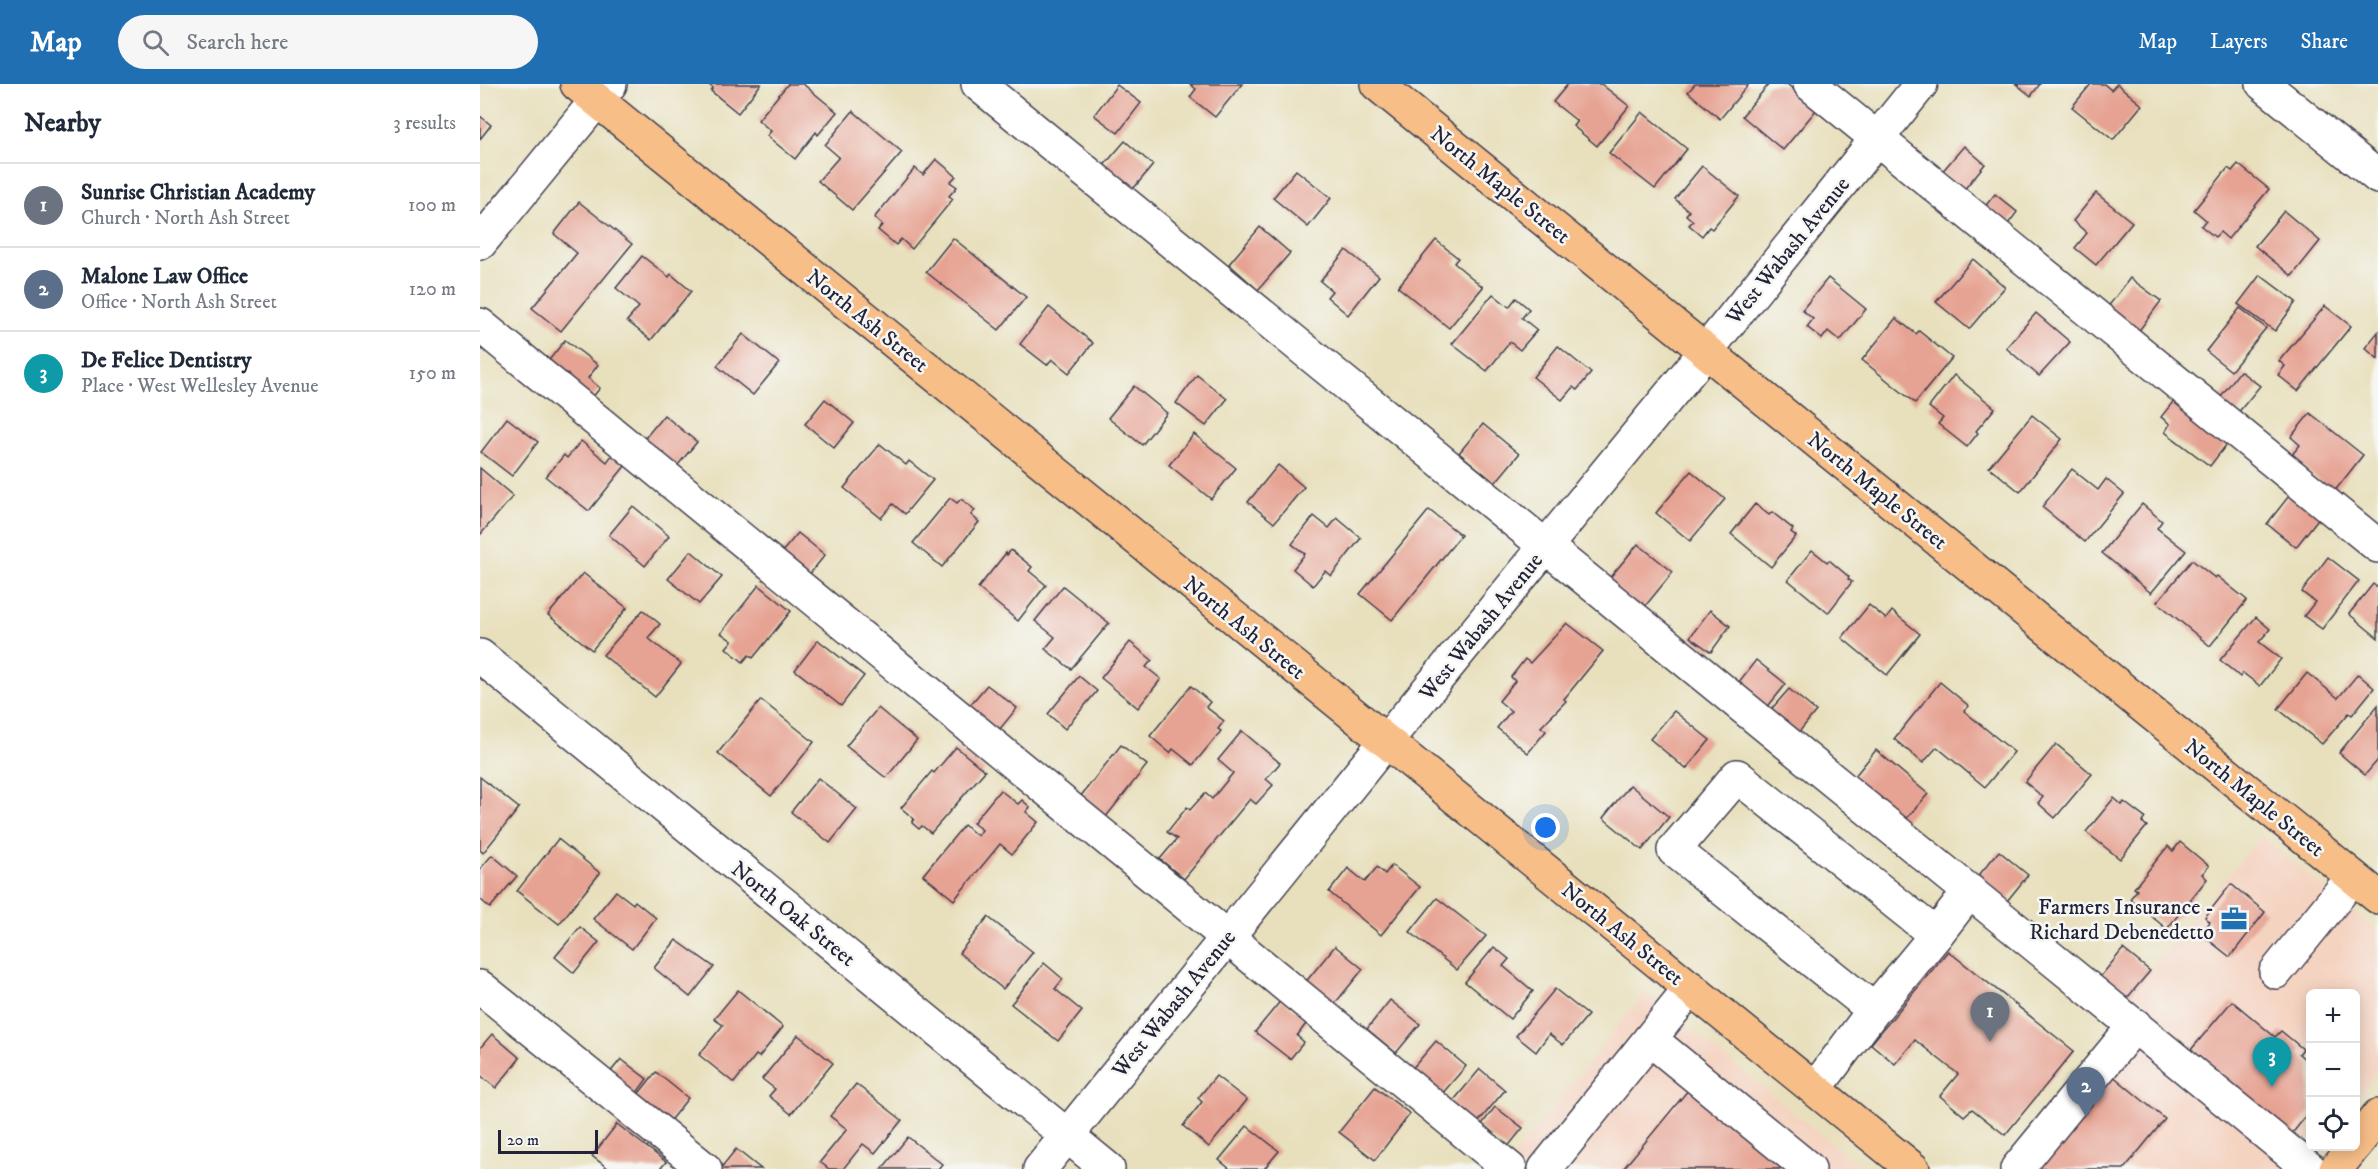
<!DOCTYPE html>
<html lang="en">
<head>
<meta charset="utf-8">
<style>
	body { margin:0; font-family:"IM FELL DW Pica",serif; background:#f6f6f7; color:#1f2937 }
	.controls { position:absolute; right:18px; bottom:18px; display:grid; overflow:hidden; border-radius:9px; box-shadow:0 3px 15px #0003 }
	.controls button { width:54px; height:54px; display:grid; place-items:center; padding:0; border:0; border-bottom:2px solid #e0e1e3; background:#fff; color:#1f2937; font:30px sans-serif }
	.scale { position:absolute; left:18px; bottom:15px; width:100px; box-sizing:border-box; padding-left:6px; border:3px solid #22223b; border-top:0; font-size:16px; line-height:21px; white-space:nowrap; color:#22223b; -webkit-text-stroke:4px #f6f6f2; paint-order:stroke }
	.you { position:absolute; left:1066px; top:744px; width:21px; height:21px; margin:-15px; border:4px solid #fff; border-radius:50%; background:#1a73e8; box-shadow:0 0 0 9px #1a73e833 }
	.badge { display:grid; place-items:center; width:39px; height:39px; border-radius:50%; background:#1f6fb2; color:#fff; font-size:20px; font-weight:700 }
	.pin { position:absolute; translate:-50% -50px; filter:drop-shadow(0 2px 3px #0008) }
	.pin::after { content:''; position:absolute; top:32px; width:21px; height:18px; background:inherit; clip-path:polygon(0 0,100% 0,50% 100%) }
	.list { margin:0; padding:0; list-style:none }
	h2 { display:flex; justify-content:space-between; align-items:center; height:78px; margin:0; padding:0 24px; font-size:26px }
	h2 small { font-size:20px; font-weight:400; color:#747a83 }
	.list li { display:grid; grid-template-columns:39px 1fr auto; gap:18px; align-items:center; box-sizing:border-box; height:84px; padding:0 24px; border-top:2px solid #e0e1e3 }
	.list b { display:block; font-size:22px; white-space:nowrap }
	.list p { margin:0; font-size:20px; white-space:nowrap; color:#747a83 }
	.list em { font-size:20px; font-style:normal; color:#747a83 }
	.icon { flex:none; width:33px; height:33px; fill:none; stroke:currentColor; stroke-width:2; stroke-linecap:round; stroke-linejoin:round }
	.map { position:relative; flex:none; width:1898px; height:1085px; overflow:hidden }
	header { display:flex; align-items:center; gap:36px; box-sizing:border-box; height:84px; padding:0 30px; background:#1f6fb2; color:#fff }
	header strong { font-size:28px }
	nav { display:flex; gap:33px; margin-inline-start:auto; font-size:21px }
	.search { width:420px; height:54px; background:#f6f6f7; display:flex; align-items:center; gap:15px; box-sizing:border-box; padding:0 21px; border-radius:33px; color:#747a83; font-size:22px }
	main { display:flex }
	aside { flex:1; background:#fff }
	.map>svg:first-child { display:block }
</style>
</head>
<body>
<header>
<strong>Map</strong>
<div class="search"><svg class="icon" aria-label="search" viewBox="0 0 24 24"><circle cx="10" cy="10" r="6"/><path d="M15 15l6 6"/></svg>Search here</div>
<nav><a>Map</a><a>Layers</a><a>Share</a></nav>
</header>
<main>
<aside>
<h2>Nearby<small>3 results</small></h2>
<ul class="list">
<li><span class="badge" style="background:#6b7280">1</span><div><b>Sunrise Christian Academy</b><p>Church · North Ash Street</p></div><em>100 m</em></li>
<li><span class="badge" style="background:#5c6f8a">2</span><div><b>Malone Law Office</b><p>Office · North Ash Street</p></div><em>120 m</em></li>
<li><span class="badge" style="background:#0f9aa8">3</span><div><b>De Felice Dentistry</b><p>Place · West Wellesley Avenue</p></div><em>150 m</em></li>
</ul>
</aside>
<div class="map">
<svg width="1898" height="1085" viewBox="0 0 1898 1085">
	<rect width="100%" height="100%" fill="#f6f6f2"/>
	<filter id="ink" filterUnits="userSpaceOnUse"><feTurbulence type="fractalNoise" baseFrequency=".0167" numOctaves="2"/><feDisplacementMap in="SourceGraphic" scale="12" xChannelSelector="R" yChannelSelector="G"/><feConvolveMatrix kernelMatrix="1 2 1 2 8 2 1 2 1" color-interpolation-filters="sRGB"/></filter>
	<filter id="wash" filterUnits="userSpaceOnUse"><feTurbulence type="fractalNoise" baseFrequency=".008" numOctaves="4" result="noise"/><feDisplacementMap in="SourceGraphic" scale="24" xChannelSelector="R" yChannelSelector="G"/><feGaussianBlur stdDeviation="1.35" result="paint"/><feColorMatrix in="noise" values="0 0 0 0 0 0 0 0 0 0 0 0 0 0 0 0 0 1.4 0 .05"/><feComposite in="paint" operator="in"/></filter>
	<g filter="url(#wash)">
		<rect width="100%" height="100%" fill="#e8e0bd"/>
		<g fill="#f5d3c1">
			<path d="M1781,752L1898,848V987L1876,1015V910H1830V1062L1837,1063L1819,1085H1525L1637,948L1626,938Z"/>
			<path d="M1165,908L1383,1085H1024Z"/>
		</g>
		<g id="blocks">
			<g fill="#e6a292">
				<path d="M228,0H281L258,29L231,7L233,4Z"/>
				<path d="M308,0H323L357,28L338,51L336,48L315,75L287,52L291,47L278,36Z"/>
				<path d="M710,0H762L735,33L710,13L716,5Z"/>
				<path d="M1088,0H1121L1149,22L1117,62L1093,42L1097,37L1073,18Z"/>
				<path d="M1215,0H1269L1240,35L1208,8Z"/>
				<path d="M1289,0H1307L1337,25L1303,66L1262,32Z"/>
				<path d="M1536,0H1560L1551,12Z"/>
				<path d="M1611,0H1624L1631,6L1637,0L1662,21L1633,56L1592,23Z"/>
				<path d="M637,1L661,19L638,49L614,31Z"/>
				<path d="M373,27L422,68L372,126L338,97L359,73L345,61Z"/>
				<path d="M1162,28L1207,65L1175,105L1129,69Z"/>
				<path d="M0,32L11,41L0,55Z"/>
				<path d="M645,57L673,81L649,110L620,86Z"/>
				<path d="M1484,62L1505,80L1483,107L1461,89Z"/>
				<path d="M456,75L476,92L470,98L477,103L469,112L473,115L432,165L421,155L416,161L398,146L402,141L394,134L435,84L443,91Z"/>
				<path d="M1758,80L1789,105L1748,155L1740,148L1735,153L1721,142L1726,136L1714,126L1748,84L1752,87Z"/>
				<path d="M1222,82L1259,112L1232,145L1229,143L1222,152L1209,141L1213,137L1206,131L1209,127L1195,115Z"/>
				<path d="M816,86L851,114L828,143L793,114Z"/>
				<path d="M1616,109L1652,138L1616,181L1595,164L1607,149L1593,137Z"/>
				<path d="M1515,110L1537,128L1526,143L1503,125Z"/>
				<path d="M99,118L152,160L81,247L52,224L97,169L74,150Z"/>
				<path d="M1804,127L1840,157L1812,192L1775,162Z"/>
				<path d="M780,143L810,169L778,206L749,180Z"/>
				<path d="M473,154L546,213L519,246L446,188Z"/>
				<path d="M956,156L978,174L974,179L1003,203L969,244L918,203Z"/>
				<path d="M866,166L899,192L868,231L847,213L852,207L840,197Z"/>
				<path d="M162,172L189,193L191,190L211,207L171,256L147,237L159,223L136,204Z"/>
				<path d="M1493,175L1525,203L1489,245L1456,218Z"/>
				<path d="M1780,191L1816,218L1795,247L1758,220Z"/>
				<path d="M1348,194L1386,225L1360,257L1348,247L1342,255L1327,243L1333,235L1322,226Z"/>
				<path d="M1650,194L1681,217L1658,248L1627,224Z"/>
				<path d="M1013,210L1029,223L1036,214L1049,225L1042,234L1057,246L1040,266L1030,258L1007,287L972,260Z"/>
				<path d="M1845,222L1871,242L1818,307L1798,291L1805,282L1799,277Z"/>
				<path d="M569,223L613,259L589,289L572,275L567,281L540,260Z"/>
				<path d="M1760,224L1786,244L1751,287L1726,267Z"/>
				<path d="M1556,229L1590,258L1559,292L1526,264Z"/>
				<path d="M1416,234L1436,250L1439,247L1472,274L1435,319L1382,276Z"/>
				<path d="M1898,248V275L1885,264Z"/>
				<path d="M263,250L299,279L273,311L237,282Z"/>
				<path d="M85,256L118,281L108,294L120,304L107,320L62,285Z"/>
				<path d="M1078,262L1111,289L1097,306L1093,303L1082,316L1053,293Z"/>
				<path d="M1760,287L1780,302L1757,330L1738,316Z"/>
				<path d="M717,291L747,315L726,342L696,319Z"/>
				<path d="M1474,291L1515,324L1496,347L1498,349L1487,363L1458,340L1463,334L1449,323Z"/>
				<path d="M654,302L687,329L662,361L628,334Z"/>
				<path d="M1696,314L1750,356L1730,382L1685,348L1690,340L1681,333Z"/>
				<path d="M345,315L374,339L354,364L325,340Z"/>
				<path d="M1830,329L1883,371L1854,408L1810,373L1820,361L1811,353Z"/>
				<path d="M184,331L217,358L193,387L161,359Z"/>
				<path d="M1552,331L1582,355L1540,408L1509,383Z"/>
				<path d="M27,334L58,358L32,392L1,368Z"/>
				<path d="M1003,340L1039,370L1015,399L979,369Z"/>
				<path d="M714,350L756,384L731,415L689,381Z"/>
				<path d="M101,357L127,378L132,371L145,382L109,427L66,393L84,371L87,374Z"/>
				<path d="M400,360L426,381L429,377L453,396L425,430L413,420L401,434L364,404Z"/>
				<path d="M798,381L824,403L794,439L768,418Z"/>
				<path d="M0,384L33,412L0,451Z"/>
				<path d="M1592,385L1618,406L1626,395L1644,410L1605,458L1562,423Z"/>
				<path d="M1211,387L1245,415L1210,457L1176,429Z"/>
				<path d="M1812,408L1841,431L1816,463L1787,440Z"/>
				<path d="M470,414L477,419L481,415L495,426L491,431L499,438L462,483L433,459Z"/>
				<path d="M1275,420L1289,431L1292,428L1313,445L1311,448L1316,452L1291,483L1251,450Z"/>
				<path d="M1662,420L1682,437L1677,444L1706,467L1671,509L1622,469Z"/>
				<path d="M153,422L189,452L165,482L129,451Z"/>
				<path d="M949,426L981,451L912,536L880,510Z"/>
				<path d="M834,432L849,444L857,434L881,454L851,492L845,487L833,502L813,485L825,470L812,460Z"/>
				<path d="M318,449L345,471L324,497L297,474Z"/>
				<path d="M1158,460L1193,488L1162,526L1127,497Z"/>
				<path d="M531,466L552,483L549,487L566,501L538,537L498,504L526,469L527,471Z"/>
				<path d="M1332,466L1347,478L1349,476L1369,493L1368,495L1372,498L1348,529L1308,496Z"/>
				<path d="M211,467L242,493L219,520L188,495Z"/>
				<path d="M1848,473L1879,497L1842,545L1824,532L1835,518L1822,508Z"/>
				<path d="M1712,476L1735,494L1737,492L1767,516L1730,562L1677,518Z"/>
				<path d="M103,489L147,524L112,566L68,531Z"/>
				<path d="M1893,500L1898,504V554L1869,530Z"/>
				<path d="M279,501L311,527L273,574L269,571L263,578L246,564L252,557L241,549Z"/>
				<path d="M583,502L629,539L591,585L565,565L575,553L555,537Z"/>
				<path d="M1389,521L1406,535L1412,527L1440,550L1407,591L1362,554Z"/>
				<path d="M163,526L180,540L168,554L201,580L175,613L123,571Z"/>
				<path d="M1230,526L1250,542L1231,568L1210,553Z"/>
				<path d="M1776,533L1790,545L1779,558L1801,575L1780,602L1763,589L1760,593L1740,576Z"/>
				<path d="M1087,539L1123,567L1084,615L1086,617L1061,643L1066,647L1048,669L1017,644L1031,627L1019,617L1035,597L1031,593L1045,575L1050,579Z"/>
				<path d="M338,556L384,592L361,622L315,586Z"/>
				<path d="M650,558L672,576L666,583L681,595L658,624L621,594Z"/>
				<path d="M1276,576L1306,600L1285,626L1255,603Z"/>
				<path d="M1827,589L1858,614L1878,590L1894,604L1872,631L1869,629L1842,660L1798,625Z"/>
				<path d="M599,592L617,607L585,645L568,630Z"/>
				<path d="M1460,598L1489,622L1484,627L1534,668L1505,703L1457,663L1443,679L1414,655Z"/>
				<path d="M507,601L537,624L515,651L485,627Z"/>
				<path d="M711,602L730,618L726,623L744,637L738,645L741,647L713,681L693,665L690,669L670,652Z"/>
				<path d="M1309,605L1336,627L1315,653L1287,630Z"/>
				<path d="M281,616L334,658L291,712L238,669Z"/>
				<path d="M1898,621V676L1885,691L1859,669Z"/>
				<path d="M398,624L437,656L406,694L366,662Z"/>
				<path d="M1194,627L1230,656L1206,685L1170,655Z"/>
				<path d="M762,647L800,679L786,695L793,701L776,720L770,715L704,795L680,775L697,755L687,748L707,723L710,726L725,709L732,715L753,689L738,676Z"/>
				<path d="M1576,660L1612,690L1575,734L1558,719L1563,713L1545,698Z"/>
				<path d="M641,661L667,681L625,734L600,713Z"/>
				<path d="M476,663L505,687L451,749L442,742L439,745L432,739L434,735L421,724L452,687L454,689Z"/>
				<path d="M1396,666L1448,710L1422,740L1371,697Z"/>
				<path d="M0,693L39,724L3,769L0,766Z"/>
				<path d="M338,694L377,725L350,759L311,728Z"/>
				<path d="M1150,701L1189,733L1162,766L1123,734Z"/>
				<path d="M520,706L538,720L542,716L550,723L546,728L558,738L532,770L520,760L474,816L443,791L484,741L498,752L502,746L493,739Z"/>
				<path d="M1634,714L1642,721L1644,718L1665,734L1662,738L1667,742L1640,775L1606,748Z"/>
				<path d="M78,755L120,789L79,840L37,807Z"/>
				<path d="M1700,758L1729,782L1722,790L1727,795L1687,845L1650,815L1657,806L1654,804L1688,762L1693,767Z"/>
				<path d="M1519,767L1548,791L1523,822L1494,797Z"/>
				<path d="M12,771L37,792L10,824L0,815V785Z"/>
				<path d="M912,781L940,803L901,851L849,808L868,784L885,798L897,783L905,790Z"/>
				<path d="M1751,800L1785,828L1750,873L1721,850L1730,838L1725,833Z"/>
				<path d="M136,807L153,820L155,817L176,834L152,865L113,835Z"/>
				<path d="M957,814L1006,852L977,886L930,848Z"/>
				<path d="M508,833L553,868L523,905L479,869Z"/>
				<path d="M100,843L119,858L94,889L75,873Z"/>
				<path d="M196,856L234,883L210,913L174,884Z"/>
				<path d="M855,862L883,885L852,923L824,900Z"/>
				<path d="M1014,863L1029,875L1023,882L1053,907L1030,935L985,898Z"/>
				<path d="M1643,865L1670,887L1642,920L1616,898Z"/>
				<path d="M1468,867L1594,967L1525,1051L1492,1025L1484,1032L1460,1012L1478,990L1435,956L1415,980L1391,960Z"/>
				<path d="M564,879L583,895L575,905L602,927L578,957L531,920Z"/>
				<path d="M1075,905L1108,931L1083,961L1069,950L1056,968L1036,952Z"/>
				<path d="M258,906L303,943L279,973L276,971L254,999L219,971L243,941L234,935Z"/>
				<path d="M802,915L828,937L817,952L824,958L810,975L775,948Z"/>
				<path d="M910,916L940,940L916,969L887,945Z"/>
				<path d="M1752,917L1795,953L1801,947L1823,965L1819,970L1830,980V1027L1811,1051L1710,967Z"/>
				<path d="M12,950L40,974L16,1004L0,991V964Z"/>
				<path d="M318,951L353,979L311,1030L289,1012L295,1005L282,995Z"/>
				<path d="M956,957L986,982L961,1011L931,986Z"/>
				<path d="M141,975L167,995L151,1017L124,996Z"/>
				<path d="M1000,985L1025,1006L995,1042L970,1021Z"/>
				<path d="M1626,986L1685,1035L1644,1085H1549Z"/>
				<path d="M176,988L208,1014L184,1044L152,1018Z"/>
				<path d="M736,992L767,1016L729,1063L703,1042L722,1018L718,1014Z"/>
				<path d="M376,1000L422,1036L395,1069L383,1060L363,1085H349L340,1078L367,1045L350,1032Z"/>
				<path d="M895,1003L930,1030L895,1076L859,1048Z"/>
				<path d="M1209,1005L1307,1085H1143Z"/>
				<path d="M1015,1023L1043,1044L1026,1065L999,1044Z"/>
				<path d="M137,1040L186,1078L180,1085H129L112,1072Z"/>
				<path d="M767,1042L799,1067L784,1085H750L739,1076Z"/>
				<path d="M428,1053L462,1080L458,1085H402Z"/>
				<path d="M256,1065L281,1085H240Z"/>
			</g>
		</g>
	</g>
	<g filter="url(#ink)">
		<use href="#blocks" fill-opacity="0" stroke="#403e4e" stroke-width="1.5"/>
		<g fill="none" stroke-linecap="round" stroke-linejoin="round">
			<g stroke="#403e4e" stroke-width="36">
				<g id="minor">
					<path d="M498,0L1830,1085"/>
					<path d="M1330,0L1898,462"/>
					<path d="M1783,0L1898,93"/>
					<path d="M0,159L130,0"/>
					<path d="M0,241L1030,1085"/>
					<path d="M0,572L628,1085"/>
					<path d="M1456,851L1490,807"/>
					<path d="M1796,888L1873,793"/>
					<path d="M0,903L225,1085"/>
					<path d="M1170,955L1329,1085"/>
					<path d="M1335,1005L1394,926L1194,766L1257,692L1456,851L1394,926"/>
					<path d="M560,1085L906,657L1226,267L1441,0"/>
					<path d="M1065,1085L1211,904"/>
					<path d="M1537,1085L1655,941"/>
				</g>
			</g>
			<g stroke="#403e4e" stroke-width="36">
				<g id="major">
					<path d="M97,0L1433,1085"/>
					<path d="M897,0L1898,813"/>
					<path d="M1876,1060L1898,1032"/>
					<path d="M1856,1085L1874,1062"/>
				</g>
			</g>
			<use href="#minor" stroke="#fff" stroke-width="33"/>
			<use href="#major" stroke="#f7be88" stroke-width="33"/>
		</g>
	</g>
	<defs>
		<g id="office-bare" transform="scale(2.07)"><path d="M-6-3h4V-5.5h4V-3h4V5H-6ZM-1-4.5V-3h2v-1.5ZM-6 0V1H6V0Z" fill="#1f6fb2" stroke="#f6f6f2" stroke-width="2.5" paint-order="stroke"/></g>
	</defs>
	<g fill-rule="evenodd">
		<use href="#office-bare" x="1754" y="835"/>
	</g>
	<g text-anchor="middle" stroke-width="5" stroke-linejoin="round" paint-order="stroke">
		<g font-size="22" fill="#22223b" stroke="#f6f6f2">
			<text transform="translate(1021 100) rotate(39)" y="8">North Maple Street</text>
			<text transform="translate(1307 166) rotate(-51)" y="8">West Wabash Avenue</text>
			<text transform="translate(388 236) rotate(39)" y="8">North Ash Street</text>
			<text transform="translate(1398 406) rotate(39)" y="8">North Maple Street</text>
			<text transform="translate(1000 542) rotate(-51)" y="8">West Wabash Avenue</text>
			<text transform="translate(765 543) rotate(39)" y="8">North Ash Street</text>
			<text transform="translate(1775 713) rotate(39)" y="8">North Maple Street</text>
			<text transform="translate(314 829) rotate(39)" y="8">North Oak Street</text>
			<text transform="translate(1143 849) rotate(39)" y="8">North Ash Street</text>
			<text transform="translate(693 919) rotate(-51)" y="8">West Wabash Avenue</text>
		</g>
		<g font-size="22" fill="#22223b" stroke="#f6f6f2" text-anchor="end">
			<text x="1734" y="830">Farmers Insurance -<tspan x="1734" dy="25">Richard Debenedetto</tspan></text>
		</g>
	</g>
</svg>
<div class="controls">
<button>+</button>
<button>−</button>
<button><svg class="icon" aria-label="locate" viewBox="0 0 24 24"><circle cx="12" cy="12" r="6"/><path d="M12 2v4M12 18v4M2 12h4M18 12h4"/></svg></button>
</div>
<div class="scale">20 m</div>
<div class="you"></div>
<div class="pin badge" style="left:1510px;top:958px;background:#6b7280">1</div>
<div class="pin badge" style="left:1606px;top:1033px;background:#5c6f8a">2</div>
<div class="pin badge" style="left:1792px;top:1003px;background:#0f9aa8">3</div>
</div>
</main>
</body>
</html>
